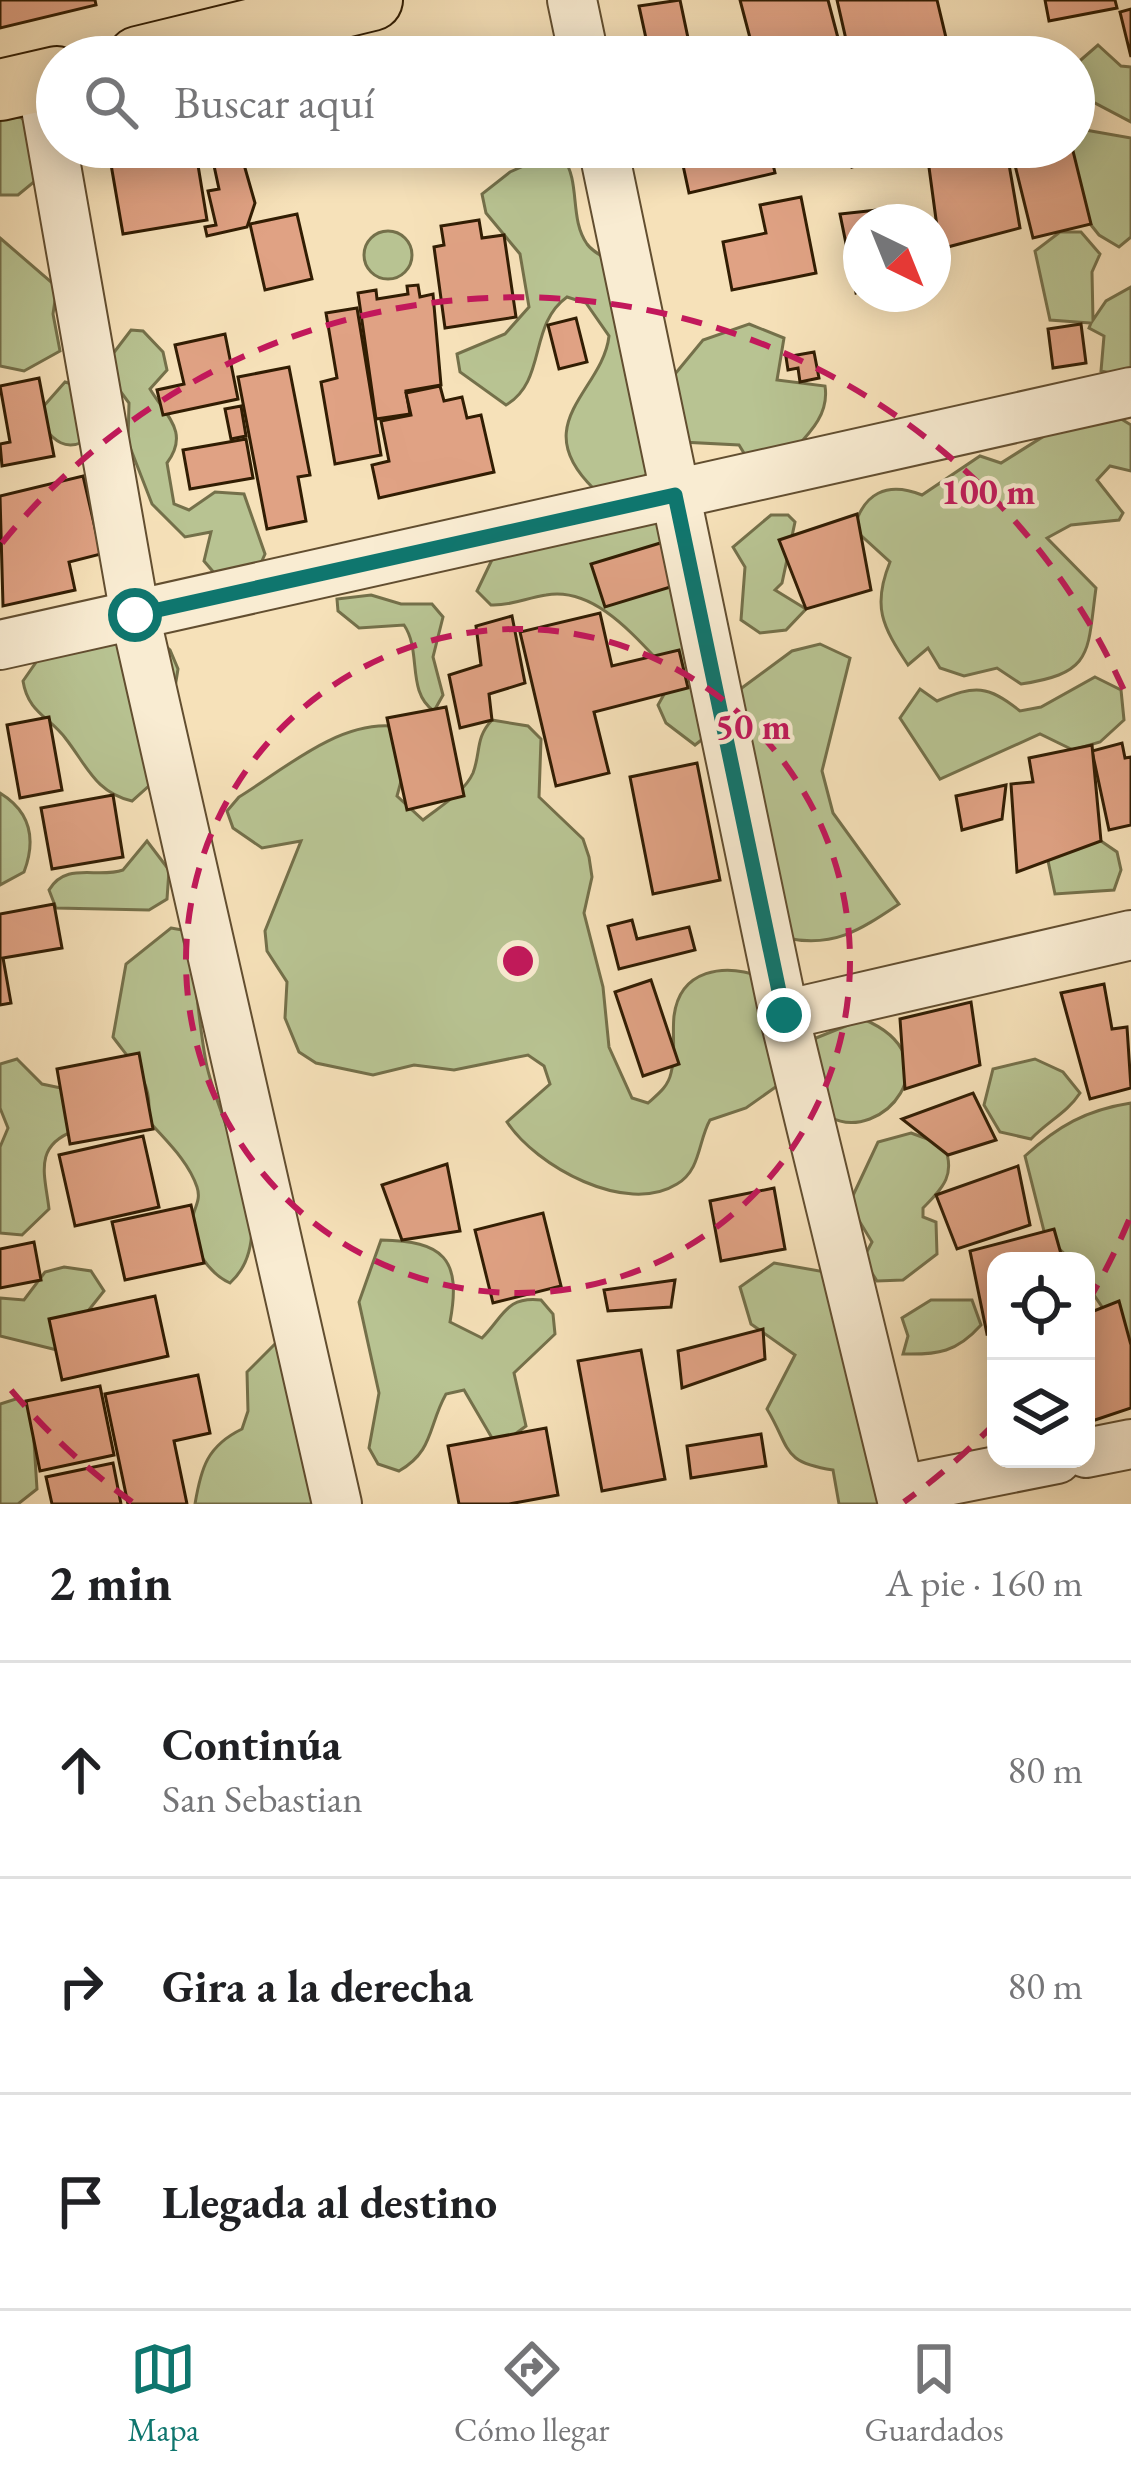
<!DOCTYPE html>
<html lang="es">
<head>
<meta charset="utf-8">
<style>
	body { margin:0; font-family:"EB Garamond",serif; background:#f6f6f6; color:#202124 }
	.controls { position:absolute; right:36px; bottom:36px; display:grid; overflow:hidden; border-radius:24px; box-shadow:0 6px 30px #0003 }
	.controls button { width:108px; height:108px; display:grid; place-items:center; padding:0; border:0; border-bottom:3px solid #e0e0e0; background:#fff; color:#202124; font:60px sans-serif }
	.compass { position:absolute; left:843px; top:204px; width:108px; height:108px; border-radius:50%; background:#fff; box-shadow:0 6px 30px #0003; rotate:137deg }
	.stop { position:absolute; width:36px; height:36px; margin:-27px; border:9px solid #0f766e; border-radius:50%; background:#fff }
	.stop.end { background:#0f766e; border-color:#fff; box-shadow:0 3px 12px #0008 }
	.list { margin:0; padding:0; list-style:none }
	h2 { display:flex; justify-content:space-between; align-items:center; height:156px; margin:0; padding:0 48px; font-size:51px }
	h2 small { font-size:39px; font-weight:400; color:#757577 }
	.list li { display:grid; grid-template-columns:78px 1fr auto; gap:36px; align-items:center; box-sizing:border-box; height:216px; padding:0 48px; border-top:3px solid #e0e0e0 }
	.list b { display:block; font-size:45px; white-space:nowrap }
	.list p { margin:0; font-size:39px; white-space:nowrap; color:#757577 }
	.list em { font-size:39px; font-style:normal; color:#757577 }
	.icon { flex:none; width:66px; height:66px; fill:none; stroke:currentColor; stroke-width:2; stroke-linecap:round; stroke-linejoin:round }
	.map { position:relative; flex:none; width:1131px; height:1504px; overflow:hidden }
	.search { position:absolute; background:#fff; box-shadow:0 6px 30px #0003; left:36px; right:36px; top:36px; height:132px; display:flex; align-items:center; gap:30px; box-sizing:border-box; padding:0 42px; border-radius:66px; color:#757577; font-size:45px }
	.sheet { height:804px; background:#fff }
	nav { display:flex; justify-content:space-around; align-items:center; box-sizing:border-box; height:168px; border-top:3px solid #e0e0e0; background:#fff; font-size:33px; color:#757577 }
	nav a { display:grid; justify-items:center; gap:6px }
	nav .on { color:#0f766e }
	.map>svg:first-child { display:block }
</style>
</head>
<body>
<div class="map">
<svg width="1131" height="1504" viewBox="0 0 1131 1504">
	<rect width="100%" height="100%" fill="#f6e1b9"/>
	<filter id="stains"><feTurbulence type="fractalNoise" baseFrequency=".00167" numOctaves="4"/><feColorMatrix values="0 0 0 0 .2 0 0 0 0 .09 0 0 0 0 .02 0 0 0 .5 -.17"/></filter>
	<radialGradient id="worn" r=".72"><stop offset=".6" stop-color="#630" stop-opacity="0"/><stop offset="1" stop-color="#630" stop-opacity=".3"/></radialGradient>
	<g fill="#b8c392" stroke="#74704a" stroke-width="3">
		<path d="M1098,45L1121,66L1131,67V122L1076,93L1075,65Z"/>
		<path d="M20,117L27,122L40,177L18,195H0V119Z"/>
		<path d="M1074,128L1131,138V237L1119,247L1099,235L1064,191Z"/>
		<path d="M544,157H563C581,183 569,218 587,244C595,255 618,265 630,272L650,471L637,483L594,489C526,423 603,391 609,336L586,303L567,297C528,325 547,381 506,405L460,372L457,354L505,334L529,307L520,254L486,213L482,194L510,172Z"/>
		<circle cx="388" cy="255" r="24"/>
		<path d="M1060,232H1081L1100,254L1092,272L1093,320L1106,301L1131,287V377L1101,371L1104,336L1089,328L1091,323L1050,320L1035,251Z"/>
		<path d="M0,238L57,287L53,314L60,351L24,371L0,366Z"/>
		<path d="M749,324L784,338L777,380L825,386C830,418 804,438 784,461L747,458L739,445L682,442L675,374L703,340Z"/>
		<path d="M131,330L143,331L163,352L167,370L150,389C166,416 190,432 167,463L174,504L189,510L215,492L244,494L265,554L261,563L216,575L204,561L211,532L185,537L152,504L128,442L129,403L115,384L112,355Z"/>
		<path d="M65,382L75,385L83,442C65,450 55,441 43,427L42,408Z"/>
		<path d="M1118,417L1131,425V471L1110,466L1097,480L1123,513L1119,520L1071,525L1047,538L1096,588C1087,653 1094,673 1021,684L997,668L964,676L940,668L928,648L908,665C882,626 872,606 890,562L854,529C863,493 887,481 922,495L980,456L1001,463L1057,428Z"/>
		<path d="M771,515H788L795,522L782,583L775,590L806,609L786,630L760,633L741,620L745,567L733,547Z"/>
		<path d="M676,518L709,734L695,745L666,723L658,705L667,689L668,671C636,638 595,586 546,595C526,598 511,606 491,605L477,591L499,545Z"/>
		<path d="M371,595L401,604H432L443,617L433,657L443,695L434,711C406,692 422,651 404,625L359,628L338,611L337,599Z"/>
		<path d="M156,638L170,650L178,669L161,775L132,801C96,793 87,766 66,739C50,717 28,713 23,681L46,648Z"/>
		<path d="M820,644L850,658L822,771L833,813L899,904C860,930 834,948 786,938L735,693L792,651Z"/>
		<path d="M1095,677L1121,690L1124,720L1100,742L1073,750L1040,734L940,779L900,718L920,689L937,701C975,685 988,685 1020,711L1041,707Z"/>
		<path d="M492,720L528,726L541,739L539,797L583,839L589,857L592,877L584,913L603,987L609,1047L632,1098L648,1103C658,1094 668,1087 671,1073C676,1056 672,1035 674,1016C680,969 724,963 762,977L777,1086L746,1108L710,1120C698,1141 701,1170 677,1184C626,1216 536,1166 507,1122L550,1084L544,1066L528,1055L454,1070L414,1065L373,1075L316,1063L299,1052L285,1018L287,982L267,951L265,931L301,841L262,848L233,828L227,811L239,797C283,770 336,723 390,726L407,759L397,796L423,820C439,807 464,793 473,773C481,752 475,738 492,720Z"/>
		<path d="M0,793C31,812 36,840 24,872L0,885Z"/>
		<path d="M147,841L169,870L167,899L149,910L56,908L49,890C66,861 97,879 123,870Z"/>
		<path d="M1076,841H1101L1117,852L1121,870L1114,890L1055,894L1047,856Z"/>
		<path d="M171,928L188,931C196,974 198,1020 206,1062C218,1125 286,1232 230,1283C210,1274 190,1247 192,1223C192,1209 202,1202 197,1187C188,1160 165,1140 147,1119C156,1085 132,1063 113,1037L126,964Z"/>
		<path d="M863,1019C956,1058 881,1145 830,1117C819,1111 808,1093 799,1082L816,1038Z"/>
		<path d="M17,1059L42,1084L61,1088L74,1131C33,1146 45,1175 49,1209L22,1235L0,1233V1147L8,1128L0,1108V1064Z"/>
		<path d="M1035,1059L1063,1072L1080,1093C1067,1113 1048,1121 1031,1139L1000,1132L984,1105L993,1069Z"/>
		<path d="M1131,1103V1350L1086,1283V1261H1072L1045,1235L1025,1156C1058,1126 1086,1110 1131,1103Z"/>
		<path d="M911,1133L944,1145C956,1174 944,1187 923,1208V1217L936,1222L937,1254L903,1280L877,1281L863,1259L872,1242L849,1204L878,1142Z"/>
		<path d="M381,1240C443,1241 462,1258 450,1322L482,1338C504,1316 506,1296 541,1300L553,1314L555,1334L514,1373L526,1426L511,1437L492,1438L464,1390L446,1394C428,1426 434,1451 399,1471L378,1464L369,1448L379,1393L359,1302Z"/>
		<path d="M774,1263L831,1273L869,1434L878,1504H839L833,1470C781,1462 791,1449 767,1409L795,1355L751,1324L740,1287Z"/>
		<path d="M64,1267L91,1271L104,1291L57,1350L0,1336V1298L24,1300L45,1272Z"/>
		<path d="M931,1300H972L981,1325C957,1352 938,1355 903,1354L908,1336L902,1318Z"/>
		<path d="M276,1343L338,1504H195C201,1468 207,1446 242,1429L248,1411L247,1372Z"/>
		<path d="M19,1398L32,1410L37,1489L18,1504H0V1404Z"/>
	</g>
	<g fill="#e0a284" stroke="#311d03" stroke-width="3">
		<path d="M0,0H95L96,5L0,28Z"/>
		<path d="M680,0L692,57H650L639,6Z"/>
		<path d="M740,0H828L843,57H755Z"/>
		<path d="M837,0H937L947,42L882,57H850Z"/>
		<path d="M1045,0H1115L1117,8L1049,21Z"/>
		<path d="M1131,9V57L1120,12Z"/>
		<path d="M108,147H195L207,220L123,234Z"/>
		<path d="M210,147H239L255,203L247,227L207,236L205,227L216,225L208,191L219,189Z"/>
		<path d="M720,147H769L775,173L689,193L681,156Z"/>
		<path d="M849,147H914L852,167Z"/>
		<path d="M987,147H1006L1020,228L940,249L928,160Z"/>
		<path d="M1036,147H1072L1091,224L1033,238L1012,153Z"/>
		<path d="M801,197L816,273L732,290L723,242L766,233L760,205Z"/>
		<path d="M896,208L898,222H861V291L856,293L840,214Z"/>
		<path d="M297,214L312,279L265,290L250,224Z"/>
		<path d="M479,220L482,238L504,235L516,317L445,328L434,247L444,245L441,226Z"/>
		<path d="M418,285L420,297L433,294L441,385L406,391L410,414L376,419L358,293L376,290L377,299L408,294L407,286Z"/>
		<path d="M357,308L381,455L335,464L321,382L337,378L326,313Z"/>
		<path d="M576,318L587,362L559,369L548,325Z"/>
		<path d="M1081,324L1086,363L1053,368L1048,329Z"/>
		<path d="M225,334L238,399L163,415L157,390L184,384L175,345Z"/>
		<path d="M814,352L819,378L800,382L798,368L788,370L786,357Z"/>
		<path d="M289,367L310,475L298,477L306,521L267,529L238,377Z"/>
		<path d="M39,378L54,456L2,466L0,444L10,442L0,386Z"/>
		<path d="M440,386L444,401L462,397L467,418L481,415L494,472L379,498L372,465L389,461L381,421L411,415L406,393Z"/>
		<path d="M241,406L246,436L231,439L225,409Z"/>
		<path d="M246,439L253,478L190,489L183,450Z"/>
		<path d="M83,476L101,554L69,562L75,590L3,606L0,496Z"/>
		<path d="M857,514L871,590L806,609L779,540Z"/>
		<path d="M667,541L677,585L605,607L591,564Z"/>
		<path d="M600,613L612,666L679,650L688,688L594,712L609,773L556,786L520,632Z"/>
		<path d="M512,616L525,683L489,694L492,720L460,728L449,675L481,665L476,626Z"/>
		<path d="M446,707L464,796L407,810L387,718Z"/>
		<path d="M49,717L62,790L20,798L7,725Z"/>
		<path d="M1122,743L1125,758L1131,757V825L1109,830L1092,751Z"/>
		<path d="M1092,745L1101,841L1017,872L1011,784L1033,782L1029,758Z"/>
		<path d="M697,763L720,880L653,894L630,777Z"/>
		<path d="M1006,785L1002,819L962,830L956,796Z"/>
		<path d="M113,795L123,857L52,869L41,808Z"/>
		<path d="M54,904L62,948L3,958L11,1003L0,1005V914Z"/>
		<path d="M632,920L637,939L689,927L695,950L619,969L608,926Z"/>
		<path d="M651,980L679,1064L643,1076L615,992Z"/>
		<path d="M1104,984L1112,1029L1127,1027L1131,1088L1090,1099L1061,993Z"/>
		<path d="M971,1002L980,1065L905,1089L900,1019Z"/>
		<path d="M139,1053L153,1129L70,1144L57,1069Z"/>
		<path d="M973,1093L996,1140L948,1155L902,1119Z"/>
		<path d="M143,1136L159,1207L75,1226L59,1155Z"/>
		<path d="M447,1164L460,1231L402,1240L382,1185Z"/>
		<path d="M1018,1166L1030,1225L957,1249L936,1195Z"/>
		<path d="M774,1188L785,1249L721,1261L710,1201Z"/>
		<path d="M191,1205L204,1263L125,1280L112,1222Z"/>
		<path d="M543,1213L561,1286L493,1303L475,1230Z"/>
		<path d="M1054,1229L1063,1261H996V1331L987,1334L970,1251Z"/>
		<path d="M34,1242L41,1280L0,1288V1249Z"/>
		<path d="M675,1280L671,1307L608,1311L604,1290Z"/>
		<path d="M155,1296L168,1356L62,1380L49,1319Z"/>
		<path d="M1119,1301L1131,1345V1408L1092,1421L1086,1400V1314Z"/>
		<path d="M763,1329L765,1359L682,1388L678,1351Z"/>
		<path d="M641,1350L665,1479L602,1491L578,1361Z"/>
		<path d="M198,1375L210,1433L174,1441L187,1504H128L105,1394Z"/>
		<path d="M100,1386L114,1455L40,1471L26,1401Z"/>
		<path d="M546,1428L558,1495L509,1504H459L448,1446Z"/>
		<path d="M761,1434L766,1466L691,1478L687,1446Z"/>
		<path d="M113,1463L121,1504H52L46,1477Z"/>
	</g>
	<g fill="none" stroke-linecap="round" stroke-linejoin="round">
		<g stroke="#624e30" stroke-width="52">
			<g id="minor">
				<path d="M572,0L584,57"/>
				<path d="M41,80L135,615L337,1504"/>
				<path d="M603,147L784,1015L903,1504"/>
				<path d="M0,645L1131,392"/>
				<path d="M784,1015L1131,935"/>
				<path d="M1086,1453L1131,1444"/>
				<path d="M901,1490L1057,1459"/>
			</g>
		</g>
		<g stroke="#311d03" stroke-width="64">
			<g id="major">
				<path d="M138,57L372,0"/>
				<path d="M0,90L57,77"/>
			</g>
		</g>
		<use href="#minor" stroke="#f9ecd2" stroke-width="48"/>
		<use href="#major" stroke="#f6e1b9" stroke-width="60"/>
	</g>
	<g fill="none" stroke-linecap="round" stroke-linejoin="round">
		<path stroke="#0f766e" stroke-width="15" d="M135,615L675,495L784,1015"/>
	</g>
	<g fill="none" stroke="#c2185b" stroke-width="6" stroke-dasharray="21 15">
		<circle cx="518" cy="961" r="332"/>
		<path d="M1129 1220A664 664 0 0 1 1087 1303M996 1422A664 664 0 0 1 904 1502M132 1502A664 664 0 0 1 2 1379M2 543A664 664 0 0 1 1129 702"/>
	</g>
	<circle cx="518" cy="961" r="18" fill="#c2185b" stroke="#f9ecd2" stroke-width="6"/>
	<g font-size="36" text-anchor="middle" font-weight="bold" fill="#c2185b" stroke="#f9ecd2" stroke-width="9" stroke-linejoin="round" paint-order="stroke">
		<text x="988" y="504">100 m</text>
		<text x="753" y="739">50 m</text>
	</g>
	<rect width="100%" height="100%" filter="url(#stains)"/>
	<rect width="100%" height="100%" fill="url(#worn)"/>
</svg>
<div class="controls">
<button><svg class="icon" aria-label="locate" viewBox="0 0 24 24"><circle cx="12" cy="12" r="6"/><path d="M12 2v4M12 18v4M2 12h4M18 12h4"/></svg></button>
<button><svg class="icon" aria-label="layers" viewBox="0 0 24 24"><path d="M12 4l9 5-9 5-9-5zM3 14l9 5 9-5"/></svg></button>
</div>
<svg class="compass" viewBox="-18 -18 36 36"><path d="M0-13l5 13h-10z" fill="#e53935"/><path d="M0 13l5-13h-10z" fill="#757577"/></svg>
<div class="stop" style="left:135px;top:615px"></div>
<div class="stop end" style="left:784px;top:1015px"></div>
<div class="search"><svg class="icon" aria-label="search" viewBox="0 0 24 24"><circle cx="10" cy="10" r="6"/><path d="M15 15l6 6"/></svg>Buscar aquí</div>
</div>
<section class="sheet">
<h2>2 min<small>A pie · 160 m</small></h2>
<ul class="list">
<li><svg class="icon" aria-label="ahead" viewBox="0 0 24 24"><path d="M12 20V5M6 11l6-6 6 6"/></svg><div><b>Continúa</b><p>San Sebastian</p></div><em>80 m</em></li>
<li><svg class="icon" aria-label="right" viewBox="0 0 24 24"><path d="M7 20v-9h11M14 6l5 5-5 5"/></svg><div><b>Gira a la derecha</b></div><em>80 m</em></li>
<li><svg class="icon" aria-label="arrive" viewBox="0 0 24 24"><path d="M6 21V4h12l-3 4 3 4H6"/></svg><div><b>Llegada al destino</b></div></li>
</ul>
</section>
<nav>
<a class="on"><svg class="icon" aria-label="map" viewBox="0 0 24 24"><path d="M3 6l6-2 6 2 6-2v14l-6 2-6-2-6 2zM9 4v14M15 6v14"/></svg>Mapa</a>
<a><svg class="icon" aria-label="directions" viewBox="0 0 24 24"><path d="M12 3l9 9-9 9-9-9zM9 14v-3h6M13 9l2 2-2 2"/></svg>Cómo llegar</a>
<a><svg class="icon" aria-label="saved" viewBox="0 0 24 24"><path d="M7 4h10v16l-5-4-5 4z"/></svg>Guardados</a>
</nav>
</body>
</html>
